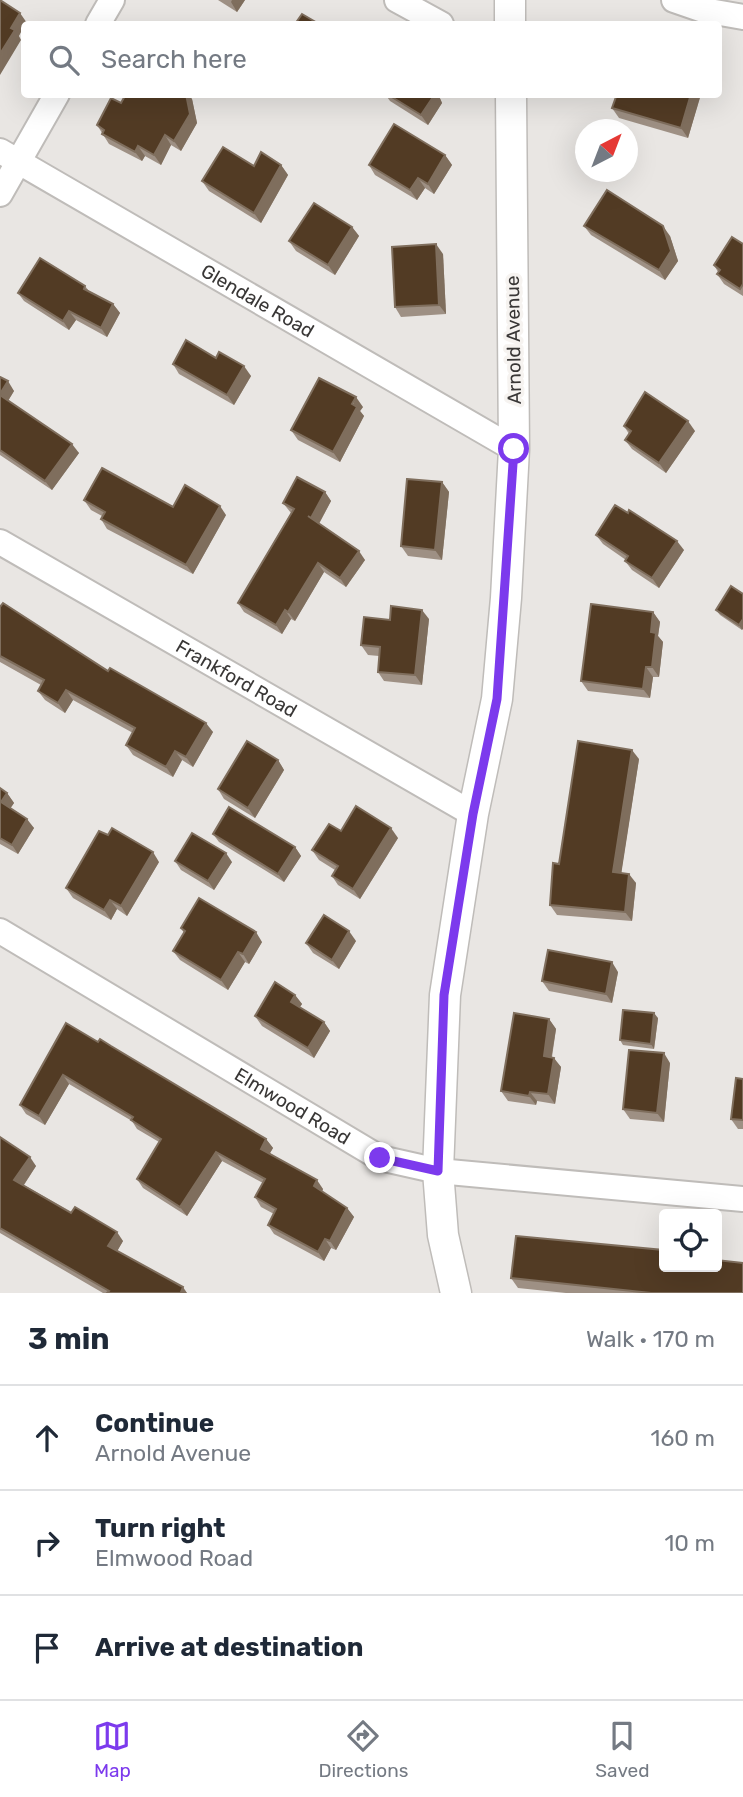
<!DOCTYPE html>
<html lang="en">
<head>
<meta charset="utf-8">
<style>
	body { margin:0; font-family:Rubik,sans-serif; background:#f6f6f7; color:#1f2937 }
	.controls { position:absolute; right:21px; bottom:21px; display:grid; overflow:hidden; border-radius:7px; box-shadow:0 7px 28px #0002 }
	.controls button { width:63px; height:63px; display:grid; place-items:center; padding:0; border:0; border-bottom:2px solid #e0e1e3; background:#fff; color:#1f2937; font:35px sans-serif }
	.compass { position:absolute; left:575px; top:119px; width:63px; height:63px; border-radius:50%; background:#fff; box-shadow:0 7px 28px #0002; rotate:42deg }
	.stop { position:absolute; width:21px; height:21px; margin:-16px; border:5px solid #7c3aed; border-radius:50%; background:#fff }
	.stop.end { background:#7c3aed; border-color:#fff; box-shadow:0 2px 7px #0008 }
	.list { margin:0; padding:0; list-style:none }
	h2 { display:flex; justify-content:space-between; align-items:center; height:91px; margin:0; padding:0 28px; font-size:30px }
	h2 small { font-size:23px; font-weight:400; color:#747a83 }
	.list li { display:grid; grid-template-columns:46px 1fr auto; gap:21px; align-items:center; box-sizing:border-box; height:105px; padding:0 28px; border-top:2px solid #e0e1e3 }
	.list b { display:block; font-size:26px; white-space:nowrap }
	.list p { margin:0; font-size:23px; white-space:nowrap; color:#747a83 }
	.list em { font-size:23px; font-style:normal; color:#747a83 }
	.icon { flex:none; width:38px; height:38px; fill:none; stroke:currentColor; stroke-width:2; stroke-linecap:round; stroke-linejoin:round }
	.map { position:relative; flex:none; width:743px; height:1293px; overflow:hidden }
	.search { position:absolute; background:#fff; box-shadow:0 7px 28px #0002; left:21px; right:21px; top:21px; height:77px; display:flex; align-items:center; gap:18px; box-sizing:border-box; padding:0 24px; border-radius:7px; color:#747a83; font-size:26px }
	.sheet { height:406px; background:#fff }
	nav { display:flex; justify-content:space-around; align-items:center; box-sizing:border-box; height:98px; border-top:2px solid #e0e1e3; background:#fff; font-size:19px; color:#747a83 }
	nav a { display:grid; justify-items:center; gap:4px }
	nav .on { color:#7c3aed }
	.map>svg:first-child { display:block }
</style>
</head>
<body>
<div class="map">
<svg width="743" height="1293" viewBox="0 0 743 1293">
	<rect width="100%" height="100%" fill="#e9e6e3"/>
	<g fill="none" stroke-linecap="round" stroke-linejoin="round">
		<g stroke="#bfbcb9" stroke-width="28">
			<g id="minor">
				<path d="M397,0L441,24"/>
				<path d="M674,0L703,10L743,17"/>
				<path d="M98,24L112,0"/>
				<path id="s1" d="M0,151L514,449"/>
				<path d="M0,194L57,94"/>
				<path id="s2" d="M0,542L473,814"/>
				<path id="s3" d="M0,931L380,1158L438,1171L743,1199"/>
			</g>
		</g>
		<g stroke="#bfbcb9" stroke-width="33">
			<g id="tertiary">
				<path d="M510,0V24"/>
				<path d="M456,1293L443,1235L438,1171L445,995L473,814L497,699L506,598L514,449L511,94"/>
			</g>
		</g>
		<use href="#minor" stroke="#fff" stroke-width="24"/>
		<use href="#tertiary" stroke="#fff" stroke-width="30"/>
	</g>
	<g fill="#9e9084">
		<path d="M218,0H245L237,12Z"/>
		<path d="M385,94H438L442,103L428,125L390,101Z"/>
		<path d="M617,94H701L688,138L619,118L612,108Z"/>
		<path d="M192,99L197,123L181,151L171,145L161,165L145,156L142,161L109,144L97,125L121,103Z"/>
		<path d="M445,155L452,165L434,194L425,188L417,200L375,175L369,165Z"/>
		<path d="M281,165L288,175L261,223L209,191L202,181L254,166Z"/>
		<path d="M584,226L670,236L678,261L665,280L591,235Z"/>
		<path d="M352,227L359,236L335,275L296,251L289,241Z"/>
		<path d="M743,244V296L724,284L717,274L718,272L714,265Z"/>
		<path d="M443,254L446,314L401,317L395,307Z"/>
		<path d="M85,286L89,291L113,304L120,313L107,337L76,320L69,330L24,301L18,293Z"/>
		<path d="M216,358L251,376L234,405L179,374L173,364Z"/>
		<path d="M0,377L14,391L8,401L79,453L52,490L0,455Z"/>
		<path d="M363,407L360,411L364,416L340,462L298,440L291,430Z"/>
		<path d="M624,426L695,431L666,473L632,449L625,440L629,434Z"/>
		<path d="M442,482L449,492L442,560L408,556L401,546Z"/>
		<path d="M325,492L331,501L319,524L365,560L346,587L324,572L295,621L291,619L282,634L244,612L238,603L291,513L283,503Z"/>
		<path d="M84,500L173,507L226,515L193,574L107,529L101,519L102,516L91,510Z"/>
		<path d="M596,535L684,550L659,588L632,570L625,561L626,560L603,544Z"/>
		<path d="M731,586L742,630L720,615L716,610Z"/>
		<path d="M0,607L213,732L193,767L182,760L173,777L133,755L126,745L133,733L73,700L65,713L45,700L38,691L41,685L0,662Z"/>
		<path d="M653,612L660,622L658,636L663,642L659,677H653L650,698L588,691L581,681Z"/>
		<path d="M429,619L422,685L384,681L378,672L379,656L368,655L361,645Z"/>
		<path d="M639,759L621,873L636,883L632,921L557,915L550,905L559,864Z"/>
		<path d="M278,760L284,770L255,818L224,799L218,789Z"/>
		<path d="M0,788L7,793L14,803L10,808L34,828L18,854L0,844Z"/>
		<path d="M341,831L398,838L360,899L338,885L332,876L335,870L319,860L312,850Z"/>
		<path d="M213,834L295,847L301,856L284,882L219,842Z"/>
		<path d="M175,861L232,862L214,890L181,870Z"/>
		<path d="M159,862L127,916L117,909L111,920L73,898L66,888Z"/>
		<path d="M181,928L262,942L249,964L245,962L228,990L180,960L173,951L184,933Z"/>
		<path d="M356,941L339,969L313,953L306,943Z"/>
		<path d="M618,972L612,1003L549,991L542,981Z"/>
		<path d="M295,995L302,1004L300,1007L324,1022L330,1031L314,1058L262,1026L255,1016Z"/>
		<path d="M658,1018L654,1049L623,1045L620,1040Z"/>
		<path d="M549,1019L556,1029L552,1057L561,1067L555,1104L537,1101L536,1105L508,1101L501,1091Z"/>
		<path d="M98,1042L266,1139L273,1148L270,1153L323,1189L322,1192L347,1208L354,1217L336,1250L331,1248L324,1261L274,1234L268,1225L274,1214L261,1207L255,1197L263,1183L222,1161L187,1216L143,1188L137,1179L159,1142L137,1129L132,1121L69,1084L45,1125L26,1114L20,1105Z"/>
		<path d="M670,1063L664,1122L630,1119L623,1109Z"/>
		<path d="M743,1079V1129H738L731,1119Z"/>
		<path d="M0,1137L36,1166L24,1185L123,1241L117,1251L187,1293H103L0,1233Z"/>
		<path d="M663,1250L664,1253V1267L743,1293H566L518,1288L511,1278Z"/>
	</g>
	<g fill="#7f6e5d">
		<path d="M232,0H245L237,12L231,2Z"/>
		<path d="M20,13L27,23L24,24V26L19,36L21,40L0,75V54L11,28Z"/>
		<path d="M186,94H189L192,99L197,123L181,151L174,141Z"/>
		<path d="M433,94H438L442,103L428,125L421,115Z"/>
		<path d="M691,94H701L688,138L681,128Z"/>
		<path d="M165,135L171,145L161,165L154,155Z"/>
		<path d="M138,146L145,156L142,161L135,152Z"/>
		<path d="M445,155L452,165L434,194L428,184Z"/>
		<path d="M281,165L288,175L261,223L254,213Z"/>
		<path d="M418,178L425,188L417,200L410,190Z"/>
		<path d="M663,226L670,236L678,261L665,280L659,270Z"/>
		<path d="M352,227L359,236L335,275L328,265Z"/>
		<path d="M436,244L443,254L446,314L439,305Z"/>
		<path d="M113,304L120,313L107,337L101,328Z"/>
		<path d="M69,311L76,320L69,330L63,321Z"/>
		<path d="M244,366L251,376L234,405L227,395Z"/>
		<path d="M8,381L14,391L6,404L0,394Z"/>
		<path d="M356,397L363,407L360,411L364,416L340,462L333,452Z"/>
		<path d="M688,421L695,431L666,473L659,463Z"/>
		<path d="M72,444L79,453L52,490L45,481Z"/>
		<path d="M442,482L449,492L442,560L435,550Z"/>
		<path d="M325,492L331,501L317,527L311,518Z"/>
		<path d="M220,506L226,515L193,574L186,565Z"/>
		<path d="M677,541L684,550L659,588L652,578Z"/>
		<path d="M359,551L365,560L346,587L340,578Z"/>
		<path d="M318,563L324,572L295,621L288,612Z"/>
		<path d="M285,610L291,619L282,634L276,625Z"/>
		<path d="M422,610L429,619L422,685L415,675Z"/>
		<path d="M653,612L660,622L658,636L663,642L659,677L652,667L651,632Z"/>
		<path d="M743,619V629L742,630L739,625Z"/>
		<path d="M646,667L653,677L650,698L643,689Z"/>
		<path d="M66,690L73,700L65,713L58,703Z"/>
		<path d="M206,723L213,732L193,767L186,757Z"/>
		<path d="M632,750L639,759L620,882L613,872Z"/>
		<path d="M175,751L182,760L173,777L166,767Z"/>
		<path d="M278,760L284,770L255,818L248,808Z"/>
		<path d="M7,793L14,803L8,812L1,802Z"/>
		<path d="M27,819L34,828L18,854L12,845Z"/>
		<path d="M391,828L398,838L360,899L353,889Z"/>
		<path d="M295,847L301,856L284,882L278,874Z"/>
		<path d="M153,852L159,862L127,916L121,906Z"/>
		<path d="M226,853L232,862L214,890L208,881Z"/>
		<path d="M629,874L636,883L632,921L625,912Z"/>
		<path d="M110,900L117,909L111,920L104,910Z"/>
		<path d="M349,931L356,941L339,969L332,960Z"/>
		<path d="M256,932L262,942L249,964L243,954Z"/>
		<path d="M238,952L245,962L228,990L221,980Z"/>
		<path d="M612,962L618,972L612,1003L606,994Z"/>
		<path d="M295,995L302,1004L297,1011L291,1002Z"/>
		<path d="M654,1013L658,1018L654,1049L651,1044Z"/>
		<path d="M549,1019L556,1029L550,1066L544,1056Z"/>
		<path d="M324,1022L330,1031L314,1058L308,1048Z"/>
		<path d="M664,1053L670,1063L664,1122L657,1113Z"/>
		<path d="M554,1058L561,1067L555,1104L548,1094Z"/>
		<path d="M63,1075L69,1084L45,1125L39,1116Z"/>
		<path d="M530,1092L537,1101L536,1105L529,1096Z"/>
		<path d="M266,1139L273,1148L267,1158L261,1149Z"/>
		<path d="M216,1152L222,1161L187,1216L180,1207Z"/>
		<path d="M30,1157L36,1166L21,1189L14,1180Z"/>
		<path d="M317,1180L323,1189L320,1195L314,1186Z"/>
		<path d="M347,1208L354,1217L336,1250L330,1241Z"/>
		<path d="M117,1232L123,1241L115,1255L108,1246Z"/>
		<path d="M325,1239L331,1248L324,1261L318,1252Z"/>
		<path d="M183,1287L187,1293H181Z"/>
	</g>
	<g fill="#523b24" stroke="#7f6e5d" stroke-width="2">
		<path d="M0,0L20,13L11,28L15,30L0,54Z"/>
		<path d="M302,14L319,24H295Z"/>
		<path d="M126,94H186L190,114L174,141L165,135L154,155L138,146L135,152L102,134L104,130L97,125L111,98L121,103Z"/>
		<path d="M387,94H435L421,115Z"/>
		<path d="M617,94H691L681,128L612,108Z"/>
		<path d="M394,124L445,155L428,184L418,178L410,190L369,165Z"/>
		<path d="M223,147L254,166L261,152L281,165L254,213L202,181Z"/>
		<path d="M607,190L663,226L671,251L659,270L584,226Z"/>
		<path d="M314,203L352,227L328,265L289,241Z"/>
		<path d="M732,237L743,244V284L740,289L717,274L720,270L714,265Z"/>
		<path d="M436,244L439,305L395,307L392,247Z"/>
		<path d="M40,258L85,286L84,289L113,304L101,328L69,311L63,321L18,293Z"/>
		<path d="M186,340L216,358L219,352L244,366L227,395L173,364Z"/>
		<path d="M0,377L8,381L0,394Z"/>
		<path d="M319,378L356,397L352,404L357,407L333,452L291,430Z"/>
		<path d="M645,392L688,421L659,463L625,440L631,431L624,426Z"/>
		<path d="M0,395L72,444L45,481L0,450Z"/>
		<path d="M102,468L173,507L185,485L220,506L186,565L101,519L105,512L84,500Z"/>
		<path d="M297,477L325,492L311,518L308,516L359,551L340,578L318,563L288,612L285,610L276,625L238,603L294,509L283,503Z"/>
		<path d="M407,479L442,482L435,550L401,546Z"/>
		<path d="M615,505L628,513L629,510L677,541L652,578L625,561L628,556L596,535Z"/>
		<path d="M731,586L743,594V619L739,625L716,610Z"/>
		<path d="M3,603L108,671L110,668L206,723L186,757L175,751L166,767L126,745L135,728L66,690L58,703L38,691L44,680L0,656V607Z"/>
		<path d="M591,604L653,612L651,632L656,633L652,667H646L643,689L581,681Z"/>
		<path d="M391,606L422,610L415,675L378,672L380,647L361,645L364,617L390,620Z"/>
		<path d="M247,741L278,760L248,808L218,789Z"/>
		<path d="M578,741L632,750L613,872L629,874L625,912L550,905L553,863L559,864Z"/>
		<path d="M0,788L7,793L1,802L27,819L12,845L0,838Z"/>
		<path d="M356,806L391,828L353,889L332,876L338,866L312,850L329,824L341,831Z"/>
		<path d="M229,807L295,847L278,874L213,834Z"/>
		<path d="M112,828L153,852L121,906L110,900L104,910L66,888L99,831L108,835Z"/>
		<path d="M192,833L226,853L208,881L175,861Z"/>
		<path d="M199,898L256,932L243,954L238,952L221,980L173,951L185,931L181,928Z"/>
		<path d="M324,915L349,931L332,960L306,943Z"/>
		<path d="M548,950L612,962L606,994L542,981Z"/>
		<path d="M275,982L295,995L291,1002L324,1022L308,1048L255,1016Z"/>
		<path d="M623,1010L654,1013L651,1044L620,1040Z"/>
		<path d="M514,1013L549,1019L544,1056L554,1058L548,1094L530,1092L529,1096L501,1091Z"/>
		<path d="M66,1023L98,1042L100,1039L111,1046L266,1139L261,1149L317,1180L314,1186L347,1208L330,1241L325,1239L318,1252L268,1225L276,1209L255,1197L265,1179L216,1152L180,1207L137,1179L161,1139L131,1120L133,1117L63,1075L39,1116L20,1105Z"/>
		<path d="M629,1050L664,1053L657,1113L623,1109Z"/>
		<path d="M736,1078L743,1079V1120L731,1119Z"/>
		<path d="M0,1137L30,1157L14,1180L71,1213L75,1207L117,1232L108,1246L183,1287L181,1292L182,1293H107L109,1291L0,1228Z"/>
		<path d="M516,1236L663,1250L662,1254H664V1267H717V1260L743,1263V1293H651L511,1278Z"/>
	</g>
	<g fill="none" stroke-linecap="round" stroke-linejoin="round">
		<path stroke="#7c3aed" stroke-width="9" d="M380,1158L438,1171L444,995L473,814L497,699L514,449"/>
	</g>
	<g text-anchor="middle" stroke-width="7" stroke-linejoin="round" paint-order="stroke">
		<g font-size="19" fill="#393736" stroke="#f6f3f0">
			<text dy="7" stroke="none"><textPath href="#s1" startOffset="298">Glendale Road</textPath></text>
			<text transform="translate(513 340) rotate(-91)" y="7">Arnold Avenue</text>
			<text dy="7" stroke="none"><textPath href="#s2" startOffset="273">Frankford Road</textPath></text>
			<text dy="7" stroke="none"><textPath href="#s3" startOffset="341">Elmwood Road</textPath></text>
		</g>
	</g>
</svg>
<div class="controls">
<button><svg class="icon" aria-label="locate" viewBox="0 0 24 24"><circle cx="12" cy="12" r="6"/><path d="M12 2v4M12 18v4M2 12h4M18 12h4"/></svg></button>
</div>
<svg class="compass" viewBox="-18 -18 36 36"><path d="M0-13l5 13h-10z" fill="#e53935"/><path d="M0 13l5-13h-10z" fill="#747a83"/></svg>
<div class="stop" style="left:514px;top:449px"></div>
<div class="stop end" style="left:380px;top:1158px"></div>
<div class="search"><svg class="icon" aria-label="search" viewBox="0 0 24 24"><circle cx="10" cy="10" r="6"/><path d="M15 15l6 6"/></svg>Search here</div>
</div>
<section class="sheet">
<h2>3 min<small>Walk · 170 m</small></h2>
<ul class="list">
<li><svg class="icon" aria-label="ahead" viewBox="0 0 24 24"><path d="M12 20V5M6 11l6-6 6 6"/></svg><div><b>Continue</b><p>Arnold Avenue</p></div><em>160 m</em></li>
<li><svg class="icon" aria-label="right" viewBox="0 0 24 24"><path d="M7 20v-9h11M14 6l5 5-5 5"/></svg><div><b>Turn right</b><p>Elmwood Road</p></div><em>10 m</em></li>
<li><svg class="icon" aria-label="arrive" viewBox="0 0 24 24"><path d="M6 21V4h12l-3 4 3 4H6"/></svg><div><b>Arrive at destination</b></div></li>
</ul>
</section>
<nav>
<a class="on"><svg class="icon" aria-label="map" viewBox="0 0 24 24"><path d="M3 6l6-2 6 2 6-2v14l-6 2-6-2-6 2zM9 4v14M15 6v14"/></svg>Map</a>
<a><svg class="icon" aria-label="directions" viewBox="0 0 24 24"><path d="M12 3l9 9-9 9-9-9zM9 14v-3h6M13 9l2 2-2 2"/></svg>Directions</a>
<a><svg class="icon" aria-label="saved" viewBox="0 0 24 24"><path d="M7 4h10v16l-5-4-5 4z"/></svg>Saved</a>
</nav>
</body>
</html>
